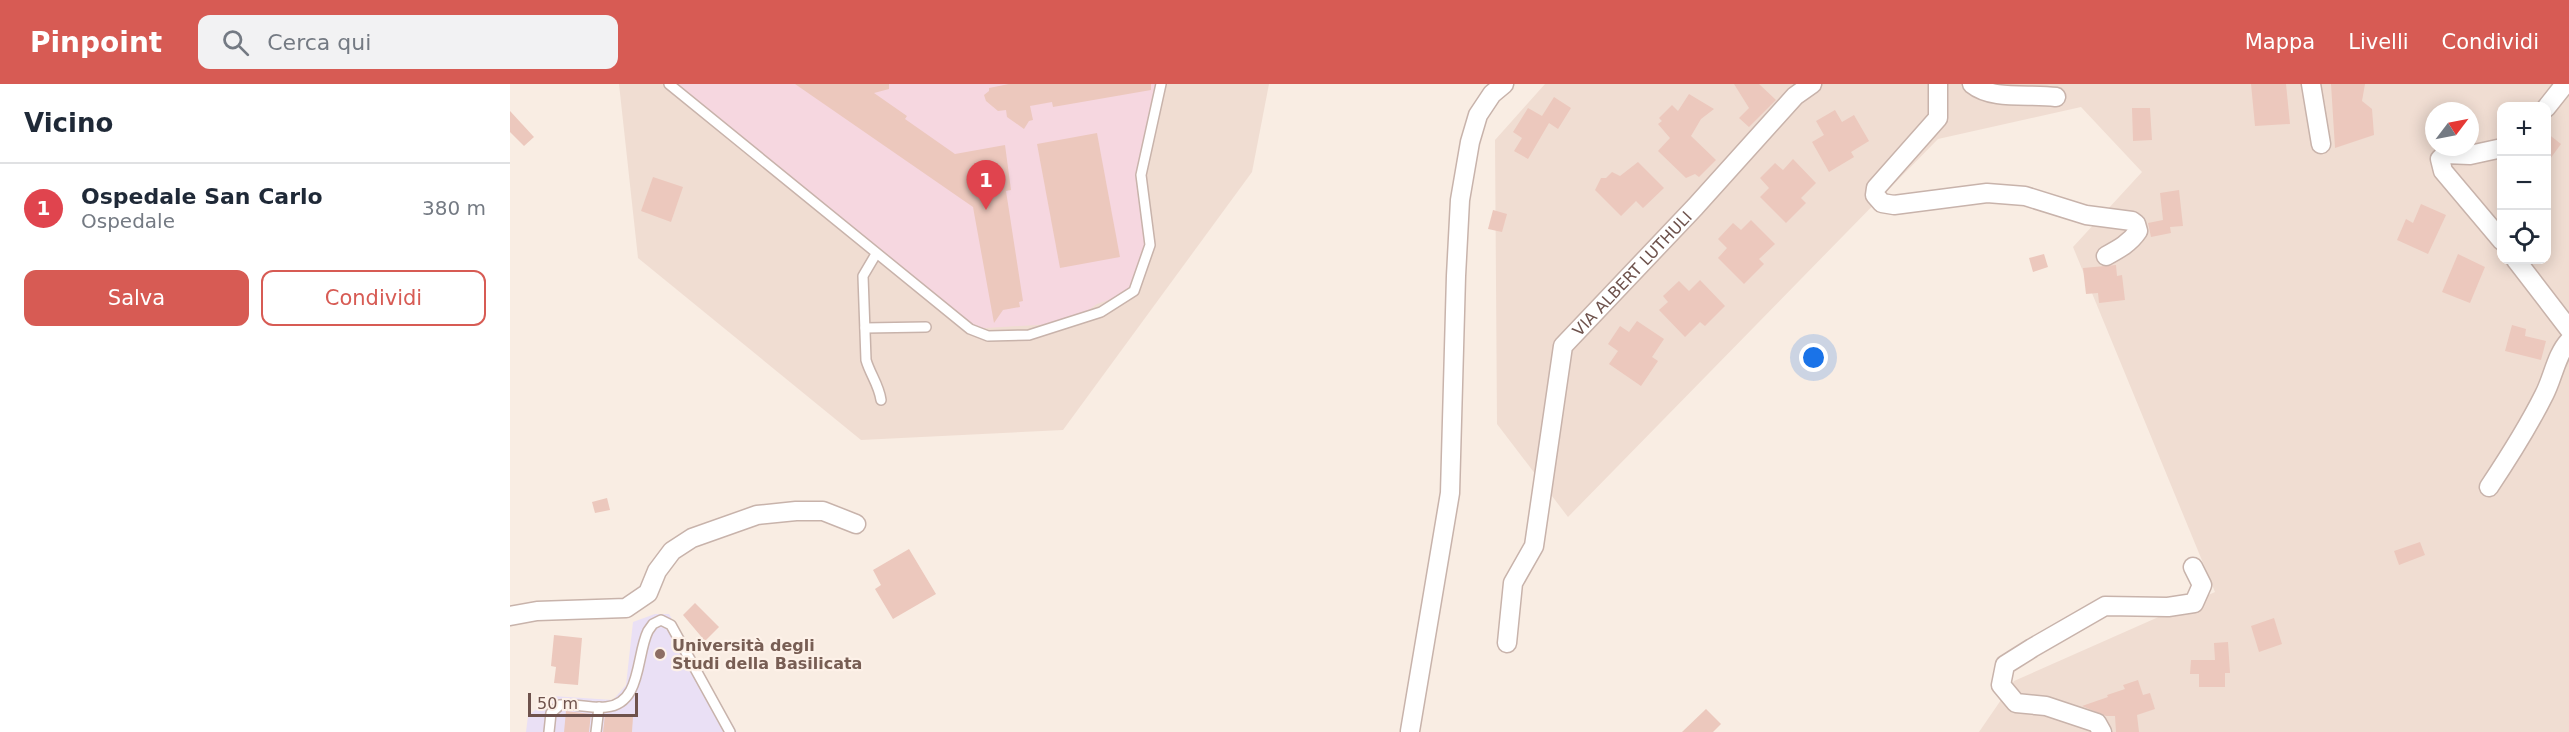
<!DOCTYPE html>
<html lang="it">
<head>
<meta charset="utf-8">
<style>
	body { margin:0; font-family:"DejaVu Sans",sans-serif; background:#f2f2f3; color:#1f2937 }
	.controls { position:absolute; right:18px; top:18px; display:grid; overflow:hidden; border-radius:12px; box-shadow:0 3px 15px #0003 }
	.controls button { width:54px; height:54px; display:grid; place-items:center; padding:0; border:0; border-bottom:2px solid #e0e1e3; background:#fff; color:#1f2937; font:30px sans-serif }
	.compass { position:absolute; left:1915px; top:18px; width:54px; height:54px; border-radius:50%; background:#fff; box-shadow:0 3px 15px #0003; rotate:58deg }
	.scale { position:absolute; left:18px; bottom:15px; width:110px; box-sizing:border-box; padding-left:6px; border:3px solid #6e524c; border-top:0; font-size:16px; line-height:21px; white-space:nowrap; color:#6e524c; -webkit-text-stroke:4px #fdf1e8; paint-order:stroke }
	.you { position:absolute; left:1304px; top:274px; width:21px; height:21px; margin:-15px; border:4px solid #fff; border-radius:50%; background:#1a73e8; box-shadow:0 0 0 9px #1a73e833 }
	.badge { display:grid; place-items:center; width:39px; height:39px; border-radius:50%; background:#d75b54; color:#fff; font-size:20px; font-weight:700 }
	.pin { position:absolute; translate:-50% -50px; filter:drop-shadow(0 2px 3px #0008) }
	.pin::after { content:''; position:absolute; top:32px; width:21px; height:18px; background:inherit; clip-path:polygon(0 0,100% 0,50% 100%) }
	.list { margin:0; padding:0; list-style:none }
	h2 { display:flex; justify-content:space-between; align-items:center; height:78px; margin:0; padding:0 24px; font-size:26px }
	h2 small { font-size:20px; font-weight:400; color:#747a83 }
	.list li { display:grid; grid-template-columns:39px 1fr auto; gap:18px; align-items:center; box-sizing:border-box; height:90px; padding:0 24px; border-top:2px solid #e0e1e3 }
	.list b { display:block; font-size:22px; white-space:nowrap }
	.list p { margin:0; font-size:20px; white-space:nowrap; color:#747a83 }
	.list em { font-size:20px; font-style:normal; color:#747a83 }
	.actions { display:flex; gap:12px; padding:18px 24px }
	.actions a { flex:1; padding:14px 0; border:2px solid #d75b54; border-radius:12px; text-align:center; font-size:21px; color:#d75b54 }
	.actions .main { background:#d75b54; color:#fff }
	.icon { flex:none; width:33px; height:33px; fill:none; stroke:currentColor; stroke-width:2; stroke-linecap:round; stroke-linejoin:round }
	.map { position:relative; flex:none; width:2059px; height:648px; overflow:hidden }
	header { display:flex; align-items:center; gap:36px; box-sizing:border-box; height:84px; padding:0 30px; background:#d75b54; color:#fff }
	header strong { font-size:28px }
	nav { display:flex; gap:33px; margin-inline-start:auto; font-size:21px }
	.search { width:420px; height:54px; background:#f2f2f3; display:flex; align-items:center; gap:15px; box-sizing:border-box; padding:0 21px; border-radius:12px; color:#747a83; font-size:22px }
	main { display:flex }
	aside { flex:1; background:#fff }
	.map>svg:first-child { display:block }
</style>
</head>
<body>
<header>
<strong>Pinpoint</strong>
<div class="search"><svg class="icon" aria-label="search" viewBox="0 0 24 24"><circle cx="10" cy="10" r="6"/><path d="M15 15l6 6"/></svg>Cerca qui</div>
<nav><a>Mappa</a><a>Livelli</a><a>Condividi</a></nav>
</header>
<main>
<aside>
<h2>Vicino<small></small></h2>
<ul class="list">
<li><span class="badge" style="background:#e0444e">1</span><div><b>Ospedale San Carlo</b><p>Ospedale</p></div><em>380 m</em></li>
</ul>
<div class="actions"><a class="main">Salva</a><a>Condividi</a></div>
</aside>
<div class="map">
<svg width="2059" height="648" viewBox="0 0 2059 648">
	<rect width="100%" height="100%" fill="#f9ede3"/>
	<g fill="#f0ddd2" fill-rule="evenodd">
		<path d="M109,0H759L742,88L553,346L351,356L128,174Z"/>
		<path d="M1035,0H2059V648H1469L1504,597L1705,508L1563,163L1632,88L1571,23L1428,55L1058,433L987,340L985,56ZM1992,22H2036V176H1992ZM1924,27H1960V63H1924Z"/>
	</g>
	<path fill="#eae0f5" d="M145,530H159L227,648H16L18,632L42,612L103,616L116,601L123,538Z"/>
	<path fill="#f6d7e0" d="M164,0H653L631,91L640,161L624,207L587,220L560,239L460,245Z"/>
	<g fill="#ecc8bd">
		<path d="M285,0H379V5L364,9L397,32L395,35L445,70L495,61L501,106L496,107L513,217L509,218L510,223L493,226L484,239L463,123Z"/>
		<path d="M499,0H641V6L543,23L542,18L520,22L523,36L519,37L514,45L497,33L496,26L488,27L476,17L474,11L479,7V4Z"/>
		<path d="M1224,0H1249L1266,16L1239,43L1229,34L1239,24Z"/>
		<path d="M1741,0H1776L1780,40L1745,42Z"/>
		<path d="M1821,0H1855L1852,17L1862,25L1864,51L1825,64Z"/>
		<path d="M1179,10L1204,25L1191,35L1181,52L1206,76L1189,93L1185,90L1176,94L1148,67L1160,54L1148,40L1152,37L1149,34L1162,21L1168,27Z"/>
		<path d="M1044,13L1061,24L1048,45L1039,39L1018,75L1004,67L1012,54L1003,48L1018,24L1032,32Z"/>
		<path d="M1622,24H1640L1642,56L1623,57Z"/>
		<path d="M1325,26L1332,38L1344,31L1359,57L1341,68L1344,73L1319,88L1302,58L1314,51L1306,37Z"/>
		<path d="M0,27L24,53L14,62L0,48Z"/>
		<path d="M587,49L610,173L550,184L527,60Z"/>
		<path d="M2037,49L2051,60L2037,79Z"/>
		<path d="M1283,75L1306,99L1291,114L1296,119L1276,139L1250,113L1259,104L1250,94L1265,79L1273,86Z"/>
		<path d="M1128,78L1154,104L1133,124L1126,117L1111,132L1085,106L1091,94H1096L1102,88L1110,92Z"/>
		<path d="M143,93L173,103L161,138L131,127Z"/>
		<path d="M1669,106L1673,142L1660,143L1661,149L1641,153L1638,139L1653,136L1650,109Z"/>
		<path d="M1911,120L1936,131L1918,170L1887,156L1896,135L1903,139Z"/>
		<path d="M983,126L997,130L992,148L978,145Z"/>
		<path d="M1241,136L1265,160L1249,175L1254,180L1234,200L1208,174L1217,164L1208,155L1223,139L1231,146Z"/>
		<path d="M1534,170L1538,183L1523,188L1519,174Z"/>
		<path d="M1948,170L1975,183L1960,219L1932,208Z"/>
		<path d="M1606,181L1607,192L1612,191L1615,216L1589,219L1588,209L1576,210L1573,184Z"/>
		<path d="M1190,196L1215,222L1195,242L1190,238L1175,253L1149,226L1158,218L1153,212L1169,197L1179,207Z"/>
		<path d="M1127,237L1154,255L1142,273L1148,277L1131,302L1099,280L1108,267L1098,260L1110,242L1119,248Z"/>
		<path d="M2002,241L2016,245L2015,252L2036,257L2031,276L1995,267Z"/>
		<path d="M97,414L100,426L85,429L82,418Z"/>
		<path d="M1910,458L1915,471L1889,481L1884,467Z"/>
		<path d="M399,465L426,510L383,535L365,505L371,501L363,486Z"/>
		<path d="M185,519L209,543L195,557L173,531Z"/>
		<path d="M1764,534L1772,560L1749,568L1741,542Z"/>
		<path d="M44,551L72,554L68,601L44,599L46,583L41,582Z"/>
		<path d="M1718,558L1720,589H1715V603H1689V590H1680L1681,576H1705L1704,559Z"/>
		<path d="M1628,596L1633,611L1640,609L1645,625L1627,631L1629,648H1606L1605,632H1596L1572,622L1598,613L1597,611L1615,605L1613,601Z"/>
		<path d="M1196,625L1211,640L1203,648H1172Z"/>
		<path d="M56,627L81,630L79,648H54Z"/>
		<path d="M95,630L123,633L122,648H93Z"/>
	</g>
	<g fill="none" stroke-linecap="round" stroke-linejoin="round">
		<g stroke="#c8b3ab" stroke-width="12">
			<g id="service">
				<path d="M159,0L460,245L478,252L519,251L591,228L624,207L640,161L631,91L651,0"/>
				<path d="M366,170L353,192L356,276C360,290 369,301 371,316"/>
				<path d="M355,244L416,243"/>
				<path d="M39,648L41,629L50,621C65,619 81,625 96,623C132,620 126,571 138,547L143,540L151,536L161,541L220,648"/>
				<path d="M86,648L89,623"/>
			</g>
		</g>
		<g stroke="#c8b3ab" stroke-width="21">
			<g id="minor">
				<path d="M1428,0V34L1366,104L1365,111L1372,119L1384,121L1477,109L1515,112L1576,131L1622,137L1626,140L1628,147C1620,159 1609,165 1596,172"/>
				<path d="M1462,0C1483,17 1520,9 1546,13"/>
				<path d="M1801,0L1811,60"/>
				<path d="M2036,24L2055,0"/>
				<path d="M1992,64L1960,71L1935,70L1930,75L1933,87L1992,157"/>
				<path d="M2006,176L2059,245"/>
				<path d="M1979,403C1999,373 2018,343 2034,311C2043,294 2046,271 2059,257"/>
				<path d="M0,532L27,527L116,524L138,509L147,487L162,467L182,454L247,431L286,427H313L346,440"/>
				<path id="s1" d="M997,559L1003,499L1024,462L1053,262L1185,123L1285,12L1302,0"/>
				<path d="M900,647L940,409L946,192L950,116L960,58L968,31L982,10L994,0"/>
				<path d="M1592,648L1587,639L1536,622L1506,619L1491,601L1495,581L1522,564L1595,522L1658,523L1684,519L1692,501L1683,483"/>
			</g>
		</g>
		<use href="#service" stroke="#fff" stroke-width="9"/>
		<use href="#minor" stroke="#fff" stroke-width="18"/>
	</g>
	<circle fill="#8d6e63" stroke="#fdf1e8" stroke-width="2" cx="150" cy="570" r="6"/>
	<g text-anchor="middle" stroke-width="4.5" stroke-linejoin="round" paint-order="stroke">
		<g font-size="16" fill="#6e524c" stroke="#fdf1e8">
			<text dy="6" stroke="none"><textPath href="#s1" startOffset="405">VIA ALBERT LUTHULI</textPath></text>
		</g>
		<g font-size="16" font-weight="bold" fill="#785e54" stroke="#fdf1e8" text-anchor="start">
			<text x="162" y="567">Università degli<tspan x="162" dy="18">Studi della Basilicata</tspan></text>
		</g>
	</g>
</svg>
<div class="controls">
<button>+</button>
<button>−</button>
<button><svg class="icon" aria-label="locate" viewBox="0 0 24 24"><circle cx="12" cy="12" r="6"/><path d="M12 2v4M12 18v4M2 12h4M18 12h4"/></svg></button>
</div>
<svg class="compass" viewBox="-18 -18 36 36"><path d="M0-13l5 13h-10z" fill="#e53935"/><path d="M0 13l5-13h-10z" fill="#747a83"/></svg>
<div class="scale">50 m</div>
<div class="you"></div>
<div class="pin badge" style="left:476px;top:126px;background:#e0444e">1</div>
</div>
</main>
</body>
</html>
